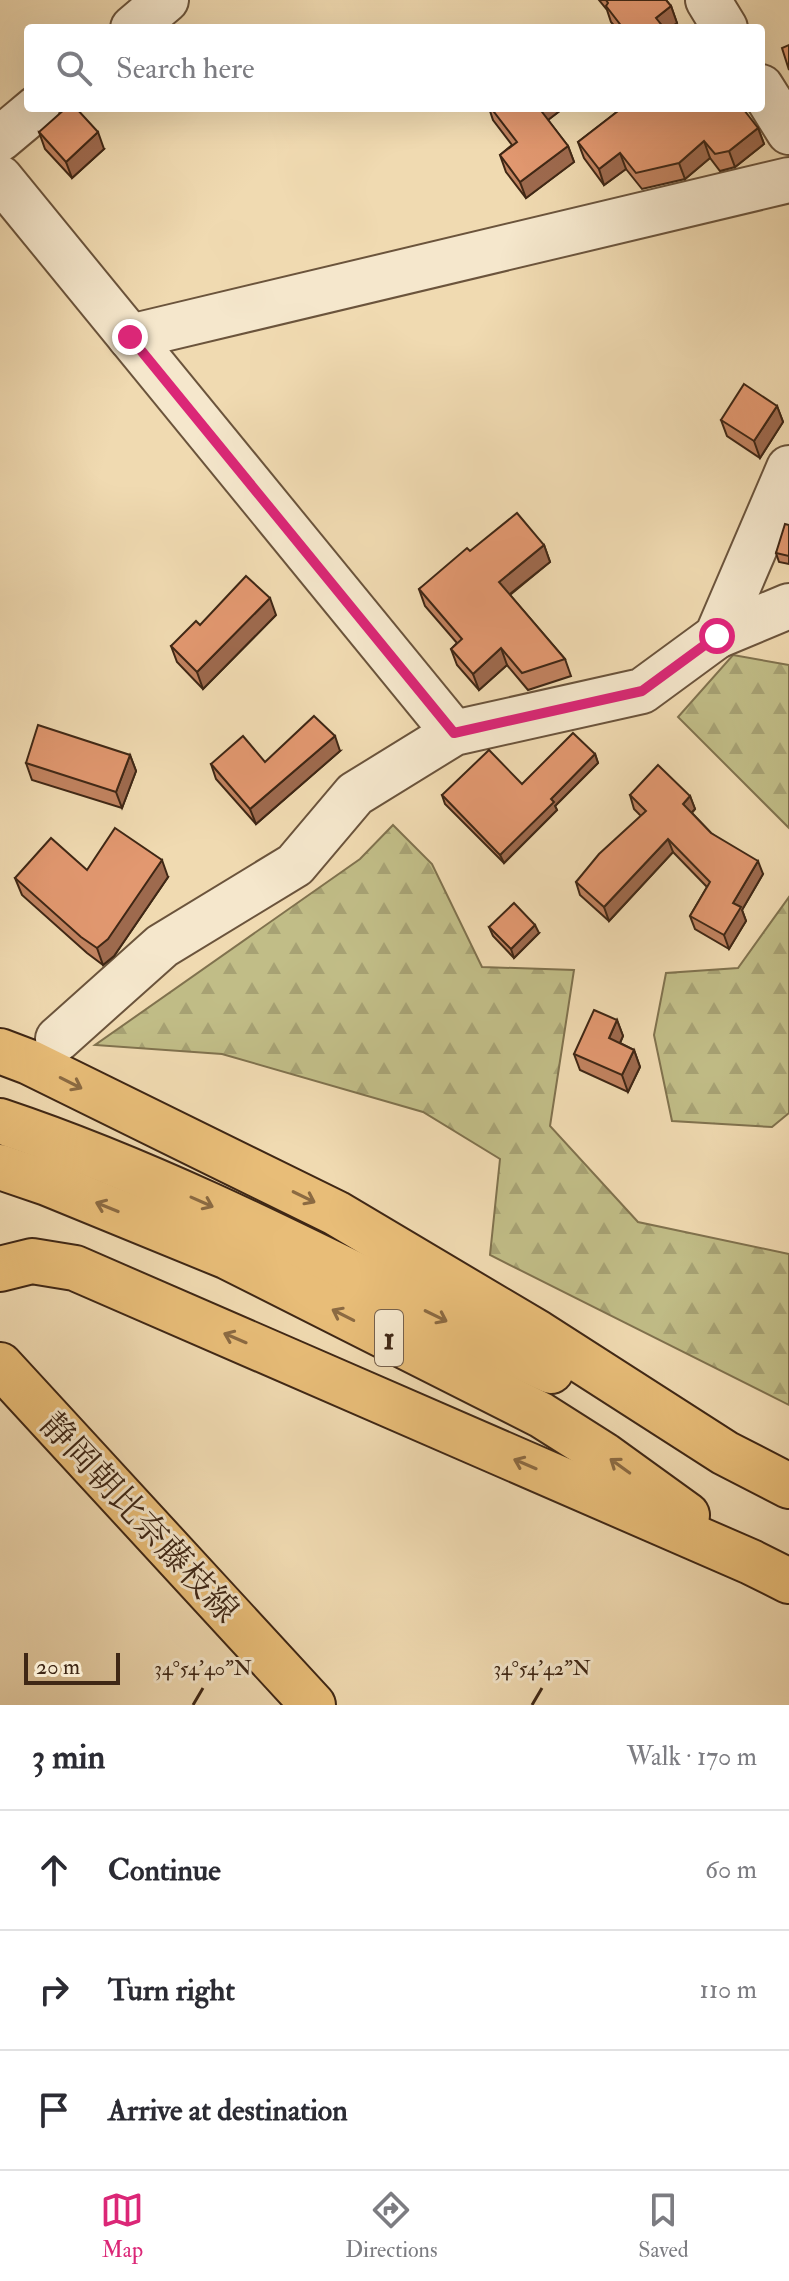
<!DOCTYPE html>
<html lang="en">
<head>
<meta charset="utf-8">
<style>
	body { margin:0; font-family:"IM FELL Double Pica","Noto Serif JP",serif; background:#f7f7f7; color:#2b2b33 }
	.scale { position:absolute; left:24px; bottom:20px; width:96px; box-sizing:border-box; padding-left:8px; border:4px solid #3f2715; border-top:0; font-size:22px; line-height:28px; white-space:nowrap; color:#3f2715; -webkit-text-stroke:6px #f5e7cc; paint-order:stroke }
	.stop { position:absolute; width:24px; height:24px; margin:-18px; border:6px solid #db2777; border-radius:50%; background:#fff }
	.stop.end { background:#db2777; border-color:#fff; box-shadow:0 2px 8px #0008 }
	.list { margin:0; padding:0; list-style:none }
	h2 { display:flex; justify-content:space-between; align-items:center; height:104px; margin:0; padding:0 32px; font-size:34px }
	h2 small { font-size:26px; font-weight:400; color:#7c7c81 }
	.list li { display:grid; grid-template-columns:52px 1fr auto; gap:24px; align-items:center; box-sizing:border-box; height:120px; padding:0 32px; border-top:2px solid #e1e1e2 }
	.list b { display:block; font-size:30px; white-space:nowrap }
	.list em { font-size:26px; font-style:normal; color:#7c7c81 }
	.icon { flex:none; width:44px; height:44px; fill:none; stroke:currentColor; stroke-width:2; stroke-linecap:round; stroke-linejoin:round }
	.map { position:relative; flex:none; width:789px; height:1705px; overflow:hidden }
	.search { position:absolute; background:#fff; box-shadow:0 8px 32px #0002; left:24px; right:24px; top:24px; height:88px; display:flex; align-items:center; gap:20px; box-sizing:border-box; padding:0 28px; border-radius:8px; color:#7c7c81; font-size:30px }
	.sheet { height:464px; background:#fff }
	nav { display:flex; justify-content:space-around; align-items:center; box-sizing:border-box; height:112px; border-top:2px solid #e1e1e2; background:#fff; font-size:22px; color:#7c7c81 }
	nav a { display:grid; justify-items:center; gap:4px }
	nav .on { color:#db2777 }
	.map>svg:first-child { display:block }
</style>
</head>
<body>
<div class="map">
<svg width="789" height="1705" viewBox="0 0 789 1705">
	<defs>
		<pattern id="forest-firs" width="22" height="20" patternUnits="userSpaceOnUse" patternTransform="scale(2)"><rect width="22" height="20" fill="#c1bd87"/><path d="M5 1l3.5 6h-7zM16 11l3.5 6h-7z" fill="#a7a274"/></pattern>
	</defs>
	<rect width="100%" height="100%" fill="#f0dab1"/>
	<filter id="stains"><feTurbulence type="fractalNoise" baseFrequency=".0025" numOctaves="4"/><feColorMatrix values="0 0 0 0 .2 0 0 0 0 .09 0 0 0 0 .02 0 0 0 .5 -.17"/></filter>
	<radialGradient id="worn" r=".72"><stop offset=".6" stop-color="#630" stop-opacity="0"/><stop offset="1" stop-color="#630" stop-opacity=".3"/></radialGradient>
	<g fill="url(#forest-firs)" stroke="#80724e" stroke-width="2">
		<path d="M733,655L789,665V828L678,717Z"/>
		<path d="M393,825L432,864L482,967L574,970L550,1126L638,1222L789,1254V1405L490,1255L500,1159L423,1112L222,1054L95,1045L360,859Z"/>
		<path d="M789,897V1113L772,1127L672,1121L654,1035L666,973L738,968Z"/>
	</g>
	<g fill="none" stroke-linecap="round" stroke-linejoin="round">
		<g stroke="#6b543c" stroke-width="48">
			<g id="minor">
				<path d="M708,0L725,28"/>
				<path d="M133,28L166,0"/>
				<path d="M761,87L789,132"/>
				<path d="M0,139L37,108"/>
				<path d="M0,178L454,733"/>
				<path d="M130,337L789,180"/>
				<path d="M717,636L789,606"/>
				<path d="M58,1039L162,946L295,865L355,794L454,733L642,691L717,636L789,468"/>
			</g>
		</g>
		<g stroke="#3f2715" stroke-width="48">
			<path id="major" d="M0,1365L313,1705"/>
		</g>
		<g stroke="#3f2715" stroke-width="48">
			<g id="highway">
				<path d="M0,1051L29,1062L336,1213L538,1333L725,1453L789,1486"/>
				<path d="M0,1121C191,1185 369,1284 551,1371"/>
				<path d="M0,1167L47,1183L228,1257L541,1415L604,1455L687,1515"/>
				<path d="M0,1269L32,1261L75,1268L751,1562L789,1581"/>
			</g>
		</g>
		<use href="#minor" stroke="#f5e7cc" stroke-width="44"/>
		<use href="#major" stroke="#e8bd78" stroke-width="44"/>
		<use href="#highway" stroke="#e8bd78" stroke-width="44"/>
	</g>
	<g fill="#c28360" stroke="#3f2715" stroke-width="2">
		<path d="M599,0H666L671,6L677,23L670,28H616L611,22L607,10Z"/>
		<path d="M489,108H560L561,110L548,120L568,146L574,162L526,198L506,172L500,155L512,145L493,120Z"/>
		<path d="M622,108H728V110L758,128L764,144L735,167L720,171L710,158L685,179L642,189L626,169L604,185L584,158L578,142Z"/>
		<path d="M39,132L104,149L72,178L45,149Z"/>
		<path d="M777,406L783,422L760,458L727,436L721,420Z"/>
		<path d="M789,525V564L779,562L776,553Z"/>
		<path d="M544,545L550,562L510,595L565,659L571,676L528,690L507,665L479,690L457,665L451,649L457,643L425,606L419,589L470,551Z"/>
		<path d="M276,615L203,689L177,662L171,646Z"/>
		<path d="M340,751L256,824L216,779L211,764L265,762Z"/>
		<path d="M595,754L598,763L555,806L557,810L504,863L445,804L442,795L522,784Z"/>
		<path d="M130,755L136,771L122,808L32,780L26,763Z"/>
		<path d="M630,795L690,796L695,809L692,813L711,833L763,874L742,910L746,921L729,949L695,929L690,916L707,887L673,852L609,921L580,895L576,882L641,816L634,809Z"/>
		<path d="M87,870L168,877L114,956L103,965L87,953L22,895L15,878Z"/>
		<path d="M489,927L539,933L514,958L493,936Z"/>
		<path d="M617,1020L623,1036L620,1043L634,1050L640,1067L628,1092L580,1070L574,1054Z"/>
	</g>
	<g fill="#9e6a4e" stroke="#3f2715" stroke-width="2">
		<path d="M671,6L677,23L670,28H660L656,18Z"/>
		<path d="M538,108H560L561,110L544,123Z"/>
		<path d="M758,128L764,144L735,167L729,151Z"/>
		<path d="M98,132L104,149L72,178L66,162Z"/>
		<path d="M704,141L710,158L685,179L679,163Z"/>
		<path d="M568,146L574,162L526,198L520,182Z"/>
		<path d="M620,153L626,169L604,185L599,169Z"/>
		<path d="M777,406L783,422L760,458L754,441Z"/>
		<path d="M544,545L550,562L505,598L499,582Z"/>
		<path d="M270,598L276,615L203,689L197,672Z"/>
		<path d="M501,648L507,665L479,690L473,674Z"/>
		<path d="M335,736L340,751L256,824L250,809Z"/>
		<path d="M595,754L598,763L555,806L557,810L504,863L500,855L551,799Z"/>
		<path d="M130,755L136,771L122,808L116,792Z"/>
		<path d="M690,796L695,809L687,817L683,804Z"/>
		<path d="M668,839L673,852L609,921L604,907Z"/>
		<path d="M162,860L168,877L114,956L103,965L97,948Z"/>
		<path d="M758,861L763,874L742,910L746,921L729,949L724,935L733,903Z"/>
		<path d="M535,925L539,933L514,958L511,949Z"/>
		<path d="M617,1020L623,1036L615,1054L609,1038Z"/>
		<path d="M634,1050L640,1067L628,1092L622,1075Z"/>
	</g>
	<g fill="#e29870" stroke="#3f2715" stroke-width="2">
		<path d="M606,0H666L671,6L656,18L664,28H623L606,6L608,3Z"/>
		<path d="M789,45V70L782,48Z"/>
		<path d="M66,108H76L98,132L66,162L39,132Z"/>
		<path d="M491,108H539L568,146L520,182L500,155L517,142Z"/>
		<path d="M622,108H725L719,110H744L758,128L729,151L715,154L704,141L679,163L636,173L620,153L599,169L578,142Z"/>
		<path d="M744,384L777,406L754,441L721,420Z"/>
		<path d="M517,513L544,545L499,582L565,659L522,673L501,648L473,674L451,649L462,639L419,589L467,548L470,551Z"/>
		<path d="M785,524L789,525V556L776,553Z"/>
		<path d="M246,576L270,598L197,672L171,646L196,621L200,625Z"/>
		<path d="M314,716L335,736L250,809L211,764L243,736L265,762Z"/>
		<path d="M38,725L130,755L116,792L26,763Z"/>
		<path d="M573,733L595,754L551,799L554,802L500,855L442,795L489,750L522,784Z"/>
		<path d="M658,765L690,796L683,804L711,833L758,861L733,903L741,907L724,935L690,916L710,882L668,839L604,907L576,882L599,854L646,811L630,795Z"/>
		<path d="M115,828L162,860L108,939L97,948L81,937L15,878L51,838L87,870Z"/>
		<path d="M514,903L535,925L511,949L489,927Z"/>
		<path d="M594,1010L617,1020L609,1038L634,1050L622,1075L574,1054Z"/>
	</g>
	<defs><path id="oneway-shaft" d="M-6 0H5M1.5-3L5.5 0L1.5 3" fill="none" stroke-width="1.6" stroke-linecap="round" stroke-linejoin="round" transform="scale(2)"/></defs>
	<g stroke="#8b6a42">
		<use href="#oneway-shaft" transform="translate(71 1083) rotate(27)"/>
		<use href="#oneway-shaft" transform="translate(304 1197) rotate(26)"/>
		<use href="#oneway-shaft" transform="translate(202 1202) rotate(24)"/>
		<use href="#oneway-shaft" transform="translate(107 1207) rotate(-158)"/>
		<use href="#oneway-shaft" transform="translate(343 1315) rotate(-153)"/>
		<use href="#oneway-shaft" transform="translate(436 1316) rotate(26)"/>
		<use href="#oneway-shaft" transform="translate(235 1338) rotate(-157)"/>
		<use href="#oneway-shaft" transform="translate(525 1464) rotate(-157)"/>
		<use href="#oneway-shaft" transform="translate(620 1466) rotate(-144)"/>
	</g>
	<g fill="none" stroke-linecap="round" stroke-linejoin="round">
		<path stroke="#db2777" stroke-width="10" d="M130,337L454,733L642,691L717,636"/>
	</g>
	<path fill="none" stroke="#3f2715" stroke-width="3" d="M193,1705L203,1688M532,1705L542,1688"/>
	<g text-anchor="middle" stroke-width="6" stroke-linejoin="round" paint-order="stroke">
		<rect fill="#f5e7cc" stroke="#76614c" stroke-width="2" x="375" y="1310" width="28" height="56" rx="6"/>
		<g font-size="32" font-weight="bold" fill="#3f2715">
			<text x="389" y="1349">1</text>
		</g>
		<g font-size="34" fill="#3f2715" stroke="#f5e7cc">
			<text transform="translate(140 1517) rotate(47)" y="12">静岡朝比奈藤枝線</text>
		</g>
	</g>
	<g font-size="20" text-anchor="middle" fill="#3f2715" stroke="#f5e7cc" stroke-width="6" stroke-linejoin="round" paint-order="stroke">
		<text x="203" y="1675">34°54'40"N</text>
		<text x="542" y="1675">34°54'42"N</text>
	</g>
	<rect width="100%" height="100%" filter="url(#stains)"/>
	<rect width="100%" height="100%" fill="url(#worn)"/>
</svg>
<div class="scale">20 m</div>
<div class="stop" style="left:717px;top:636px"></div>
<div class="stop end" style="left:130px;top:337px"></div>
<div class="search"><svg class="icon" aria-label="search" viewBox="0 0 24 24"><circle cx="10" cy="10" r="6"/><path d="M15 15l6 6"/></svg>Search here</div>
</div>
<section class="sheet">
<h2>3 min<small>Walk · 170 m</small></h2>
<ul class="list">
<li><svg class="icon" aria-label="ahead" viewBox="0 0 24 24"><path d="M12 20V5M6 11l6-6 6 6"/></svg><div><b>Continue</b></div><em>60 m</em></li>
<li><svg class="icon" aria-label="right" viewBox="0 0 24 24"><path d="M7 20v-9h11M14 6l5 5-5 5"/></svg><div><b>Turn right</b></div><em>110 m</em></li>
<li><svg class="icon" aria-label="arrive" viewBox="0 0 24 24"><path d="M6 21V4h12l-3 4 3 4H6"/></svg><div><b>Arrive at destination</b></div></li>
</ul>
</section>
<nav>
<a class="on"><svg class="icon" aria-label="map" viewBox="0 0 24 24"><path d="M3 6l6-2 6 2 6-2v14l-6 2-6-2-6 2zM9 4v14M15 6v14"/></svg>Map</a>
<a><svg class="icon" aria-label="directions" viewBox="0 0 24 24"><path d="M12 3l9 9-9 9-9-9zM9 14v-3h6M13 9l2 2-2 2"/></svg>Directions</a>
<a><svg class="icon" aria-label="saved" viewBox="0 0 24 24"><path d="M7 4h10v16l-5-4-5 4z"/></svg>Saved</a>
</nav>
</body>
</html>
